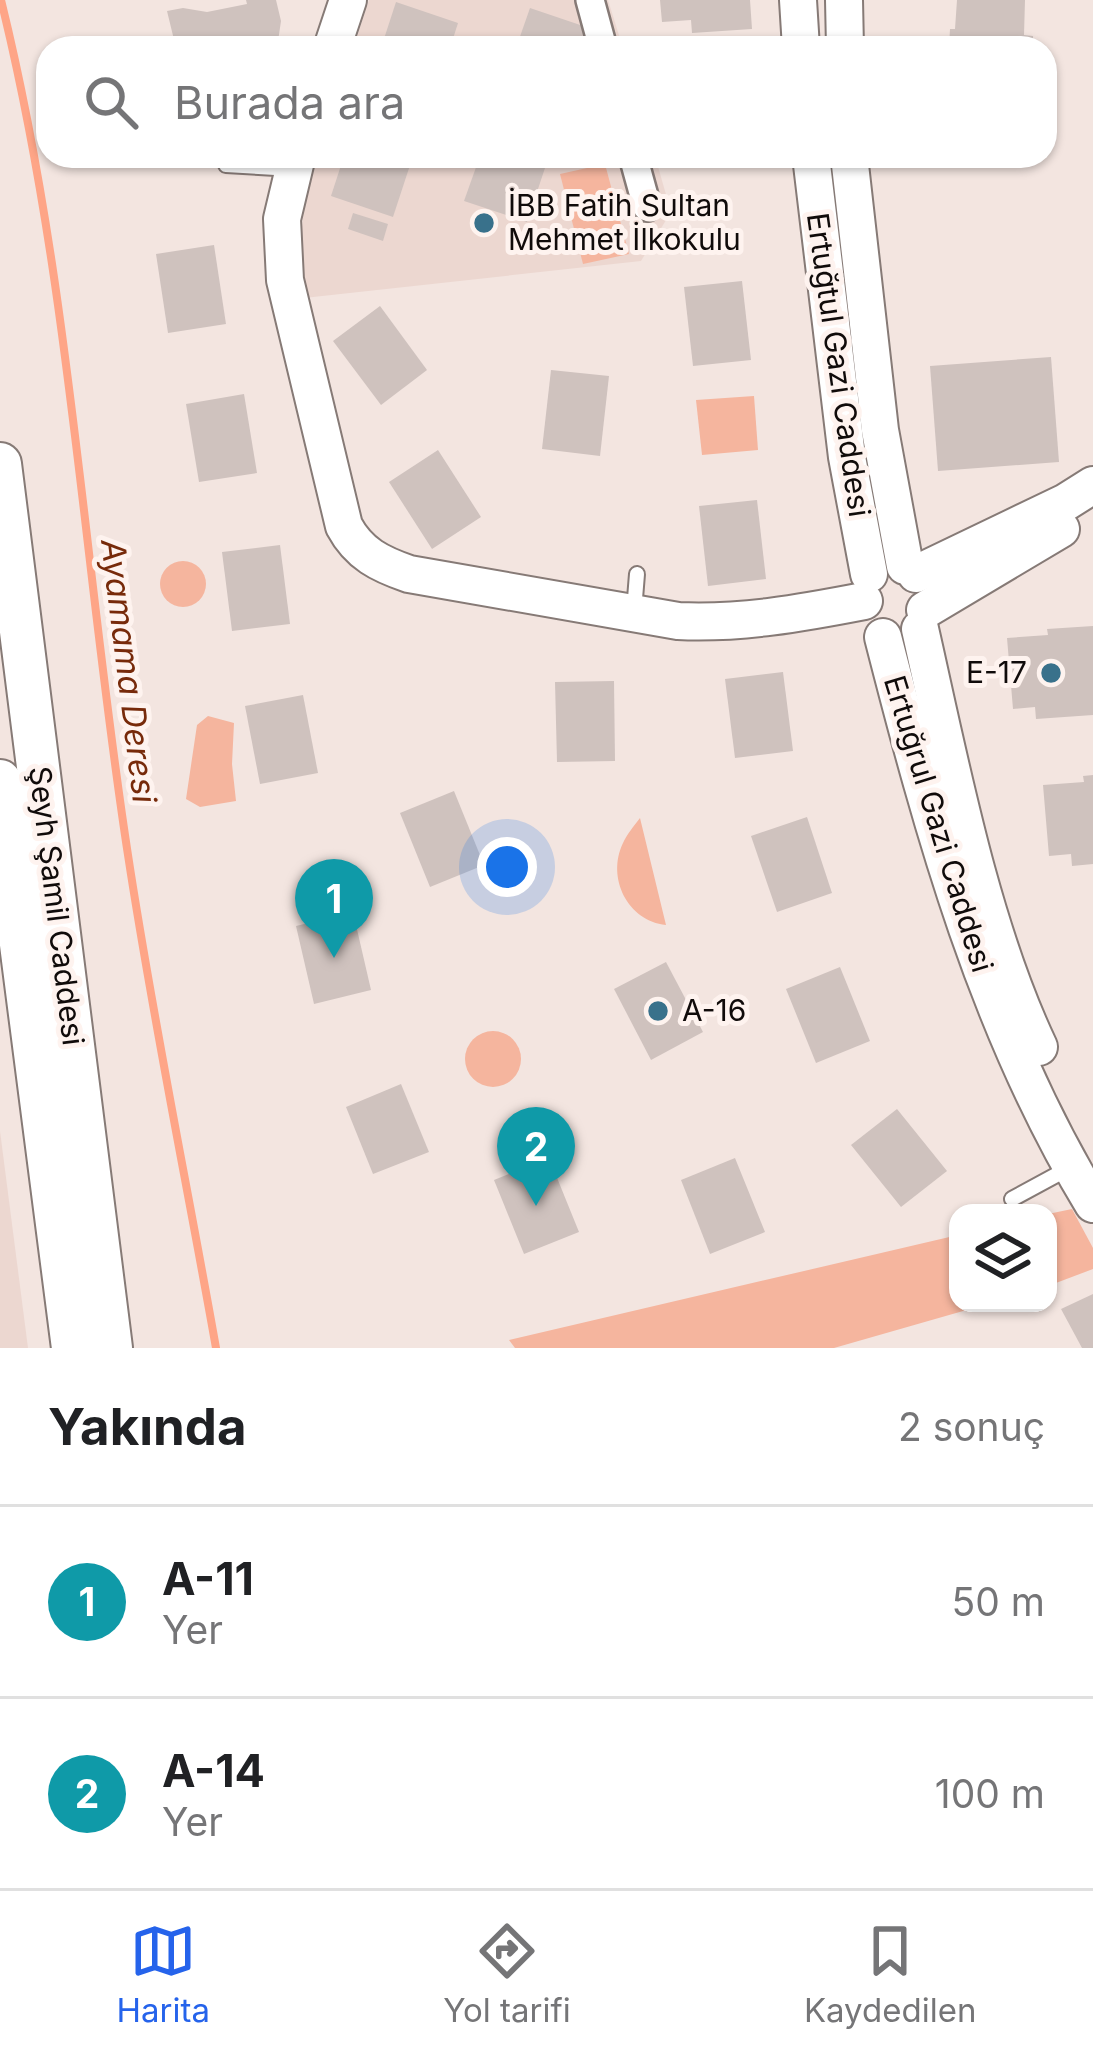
<!DOCTYPE html>
<html lang="tr">
<head>
<meta charset="utf-8">
<style>
	body { margin:0; font-family:Inter,sans-serif; background:#f2f2f2; color:#202124 }
	.controls { position:absolute; right:36px; bottom:36px; display:grid; overflow:hidden; border-radius:24px; box-shadow:0 3px 9px #0004 }
	.controls button { width:108px; height:108px; display:grid; place-items:center; padding:0; border:0; border-bottom:3px solid #e0e0e0; background:#fff; color:#202124; font:60px sans-serif }
	.you { position:absolute; left:507px; top:867px; width:42px; height:42px; margin:-30px; border:9px solid #fff; border-radius:50%; background:#1a73e8; box-shadow:0 0 0 18px #1a73e833 }
	.badge { display:grid; place-items:center; width:78px; height:78px; border-radius:50%; background:#2563eb; color:#fff; font-size:39px; font-weight:700 }
	.pin { position:absolute; translate:-50% -99px; filter:drop-shadow(0 3px 6px #0008) }
	.pin::after { content:''; position:absolute; top:63px; width:42px; height:36px; background:inherit; clip-path:polygon(0 0,100% 0,50% 100%) }
	.list { margin:0; padding:0; list-style:none }
	h2 { display:flex; justify-content:space-between; align-items:center; height:156px; margin:0; padding:0 48px; font-size:51px }
	h2 small { font-size:39px; font-weight:400; color:#757577 }
	.list li { display:grid; grid-template-columns:78px 1fr auto; gap:36px; align-items:center; box-sizing:border-box; height:192px; padding:0 48px; border-top:3px solid #e0e0e0 }
	.list b { display:block; font-size:45px; white-space:nowrap }
	.list p { margin:0; font-size:39px; white-space:nowrap; color:#757577 }
	.list em { font-size:39px; font-style:normal; color:#757577 }
	.icon { flex:none; width:66px; height:66px; fill:none; stroke:currentColor; stroke-width:2; stroke-linecap:round; stroke-linejoin:round }
	.map { position:relative; flex:none; width:1093px; height:1348px; overflow:hidden }
	.search { position:absolute; background:#fff; box-shadow:0 3px 9px #0004; left:36px; right:36px; top:36px; height:132px; display:flex; align-items:center; gap:30px; box-sizing:border-box; padding:0 42px; border-radius:36px; color:#757577; font-size:45px }
	.sheet { height:540px; background:#fff }
	nav { display:flex; justify-content:space-around; align-items:center; box-sizing:border-box; height:168px; border-top:3px solid #e0e0e0; background:#fff; font-size:33px; color:#757577 }
	nav a { display:grid; justify-items:center; gap:6px }
	nav .on { color:#2563eb }
	.map>svg:first-child { display:block }
</style>
</head>
<body>
<div class="map">
<svg width="1093" height="1348" viewBox="0 0 1093 1348">
	<rect width="100%" height="100%" fill="#f3e5e0"/>
	<g fill="#ecd7d0">
		<path d="M369,0H608L623,48H353Z"/>
		<path d="M318,156H655L671,212L641,261L304,298L301,234L305,203Z"/>
		<path d="M0,1131L28,1348H0Z"/>
	</g>
	<g fill="#f5b59e">
		<path d="M605,164L629,254L583,264L560,174Z"/>
		<path d="M754,396L758,450L702,455L696,400Z"/>
		<circle cx="183" cy="584" r="23"/>
		<path d="M208,716L234,723L232,764L236,801L200,807L186,799L197,725Z"/>
		<path d="M640,818L666,925C628,921 606,878 623,843C627,834 634,826 640,818Z"/>
		<circle cx="493" cy="1059" r="28"/>
		<path d="M1072,1209L1093,1248V1269L1048,1286V1214Z"/>
		<path d="M958,1235V1303H991L834,1348H515L509,1340Z"/>
	</g>
	<g fill="none" stroke-linecap="round" stroke-linejoin="round">
		<path stroke="#fea587" stroke-width="8" d="M1,0C70,280 84,570 128,855C153,1020 187,1184 216,1348"/>
	</g>
	<g fill="#cfc2be">
		<path d="M246,0H276L281,21L277,48H176L167,11L183,8L207,12L247,4Z"/>
		<path d="M660,0H750L752,29L692,33L691,20L662,22Z"/>
		<path d="M957,0H1025L1024,35L1033,36V47L949,48L950,29H955Z"/>
		<path d="M396,2L458,23L450,48H381Z"/>
		<path d="M530,8L592,29L586,48H516Z"/>
		<path d="M344,156H413L393,217L331,196Z"/>
		<path d="M480,156H549L527,222L464,201Z"/>
		<path d="M353,213L388,224L383,241L348,229Z"/>
		<path d="M214,245L226,324L168,333L156,254Z"/>
		<path d="M742,281L751,360L693,366L684,287Z"/>
		<path d="M380,306L427,370L381,405L333,341Z"/>
		<path d="M1051,357L1059,462L938,471L930,366Z"/>
		<path d="M551,370L609,376L600,456L542,449Z"/>
		<path d="M244,394L257,473L199,482L186,404Z"/>
		<path d="M438,450L481,517L432,549L389,482Z"/>
		<path d="M757,500L766,579L708,586L699,506Z"/>
		<path d="M280,545L290,624L232,631L222,552Z"/>
		<path d="M1093,626V715L1036,719L1035,707L1013,709L1007,638L1048,635L1047,629Z"/>
		<path d="M783,672L793,751L735,758L725,679Z"/>
		<path d="M614,681L615,761L557,762L555,682Z"/>
		<path d="M303,695L318,773L260,784L245,706Z"/>
		<path d="M1093,775V864L1072,866L1071,854L1049,856L1043,785L1084,782L1083,776Z"/>
		<path d="M454,791L484,865L430,887L400,813Z"/>
		<path d="M807,817L832,893L777,912L751,836Z"/>
		<path d="M353,912L371,990L314,1004L296,926Z"/>
		<path d="M666,962L703,1032L651,1060L614,989Z"/>
		<path d="M840,967L870,1041L816,1063L786,989Z"/>
		<path d="M401,1084L429,1152L373,1174L346,1107Z"/>
		<path d="M897,1109L947,1171L901,1207L851,1145Z"/>
		<path d="M549,1158L579,1232L524,1254L494,1180Z"/>
		<path d="M735,1158L765,1232L710,1254L681,1180Z"/>
		<path d="M1093,1294V1348H1082L1061,1309Z"/>
	</g>
	<g fill="none" stroke-linecap="round" stroke-linejoin="round">
		<g stroke="#867a76" stroke-width="18">
			<g id="lane">
				<path d="M226,165L293,169"/>
				<path d="M634,611L637,574"/>
				<path d="M1012,1199L1071,1167"/>
			</g>
		</g>
		<g stroke="#867a76" stroke-width="32">
			<g id="street">
				<path d="M590,0L603,48"/>
				<path d="M633,156L647,207"/>
			</g>
		</g>
		<g stroke="#867a76" stroke-width="40">
			<g id="secondary">
				<path d="M798,0L801,48"/>
				<path d="M844,0L845,48"/>
				<path d="M332,48L348,0"/>
				<path d="M297,156L282,219L285,280L344,526C359,554 380,564 409,574L678,621C741,624 802,613 864,601"/>
				<path d="M811,156L847,457L869,574"/>
				<path d="M849,156L880,430L905,566"/>
				<path d="M916,574L1066,502L1093,485"/>
				<path d="M925,610L1061,529"/>
				<path d="M920,629C950,762 981,925 1039,1047"/>
				<path d="M883,637C933,832 987,1030 1093,1204"/>
			</g>
		</g>
		<g stroke="#867a76" stroke-width="46">
			<g id="primary">
				<path d="M0,464L111,1348"/>
				<path d="M0,781L73,1348"/>
			</g>
		</g>
		<use href="#lane" stroke="#fff" stroke-width="14"/>
		<use href="#street" stroke="#fff" stroke-width="27"/>
		<use href="#secondary" stroke="#fff" stroke-width="36"/>
		<use href="#primary" stroke="#fff" stroke-width="42"/>
	</g>
	<g fill="#39718b" stroke="#fef3ef" stroke-width="4.5">
		<circle cx="484" cy="223" r="12"/>
		<circle cx="1051" cy="673" r="12"/>
		<circle cx="658" cy="1011" r="12"/>
	</g>
	<g text-anchor="middle" stroke-width="10" stroke-linejoin="round" paint-order="stroke">
		<g font-size="30" fill="#100b0a" stroke="#fef3ef" text-anchor="start">
			<text x="508" y="216">İBB Fatih Sultan<tspan x="508" dy="34">Mehmet İlkokulu</tspan></text>
			<text x="1027" y="683" text-anchor="end">E-17</text>
			<text x="682" y="1021">A-16</text>
		</g>
		<g font-size="30" fill="#100b0a" stroke="#fef3ef">
			<text transform="translate(838 365) rotate(82)" y="10">Ertuğtul Gazi Caddesi</text>
			<text transform="translate(938 824) rotate(73)" y="10">Ertuğrul Gazi Caddesi</text>
			<text transform="translate(56 906) rotate(83)" y="10">Şeyh Şamil Caddesi</text>
		</g>
		<g font-size="33" font-style="italic" fill="#772a0a" stroke="#fef3ef">
			<text transform="translate(129 671) rotate(83)" y="12">Ayamama Deresi</text>
		</g>
	</g>
</svg>
<div class="controls">
<button><svg class="icon" aria-label="layers" viewBox="0 0 24 24"><path d="M12 4l9 5-9 5-9-5zM3 14l9 5 9-5"/></svg></button>
</div>
<div class="you"></div>
<div class="pin badge" style="left:334px;top:958px;background:#0f9aa8">1</div>
<div class="pin badge" style="left:536px;top:1206px;background:#0f9aa8">2</div>
<div class="search"><svg class="icon" aria-label="search" viewBox="0 0 24 24"><circle cx="10" cy="10" r="6"/><path d="M15 15l6 6"/></svg>Burada ara</div>
</div>
<section class="sheet">
<h2>Yakında<small>2 sonuç</small></h2>
<ul class="list">
<li><span class="badge" style="background:#0f9aa8">1</span><div><b>A-11</b><p>Yer</p></div><em>50 m</em></li>
<li><span class="badge" style="background:#0f9aa8">2</span><div><b>A-14</b><p>Yer</p></div><em>100 m</em></li>
</ul>
</section>
<nav>
<a class="on"><svg class="icon" aria-label="map" viewBox="0 0 24 24"><path d="M3 6l6-2 6 2 6-2v14l-6 2-6-2-6 2zM9 4v14M15 6v14"/></svg>Harita</a>
<a><svg class="icon" aria-label="directions" viewBox="0 0 24 24"><path d="M12 3l9 9-9 9-9-9zM9 14v-3h6M13 9l2 2-2 2"/></svg>Yol tarifi</a>
<a><svg class="icon" aria-label="saved" viewBox="0 0 24 24"><path d="M7 4h10v16l-5-4-5 4z"/></svg>Kaydedilen</a>
</nav>
</body>
</html>
